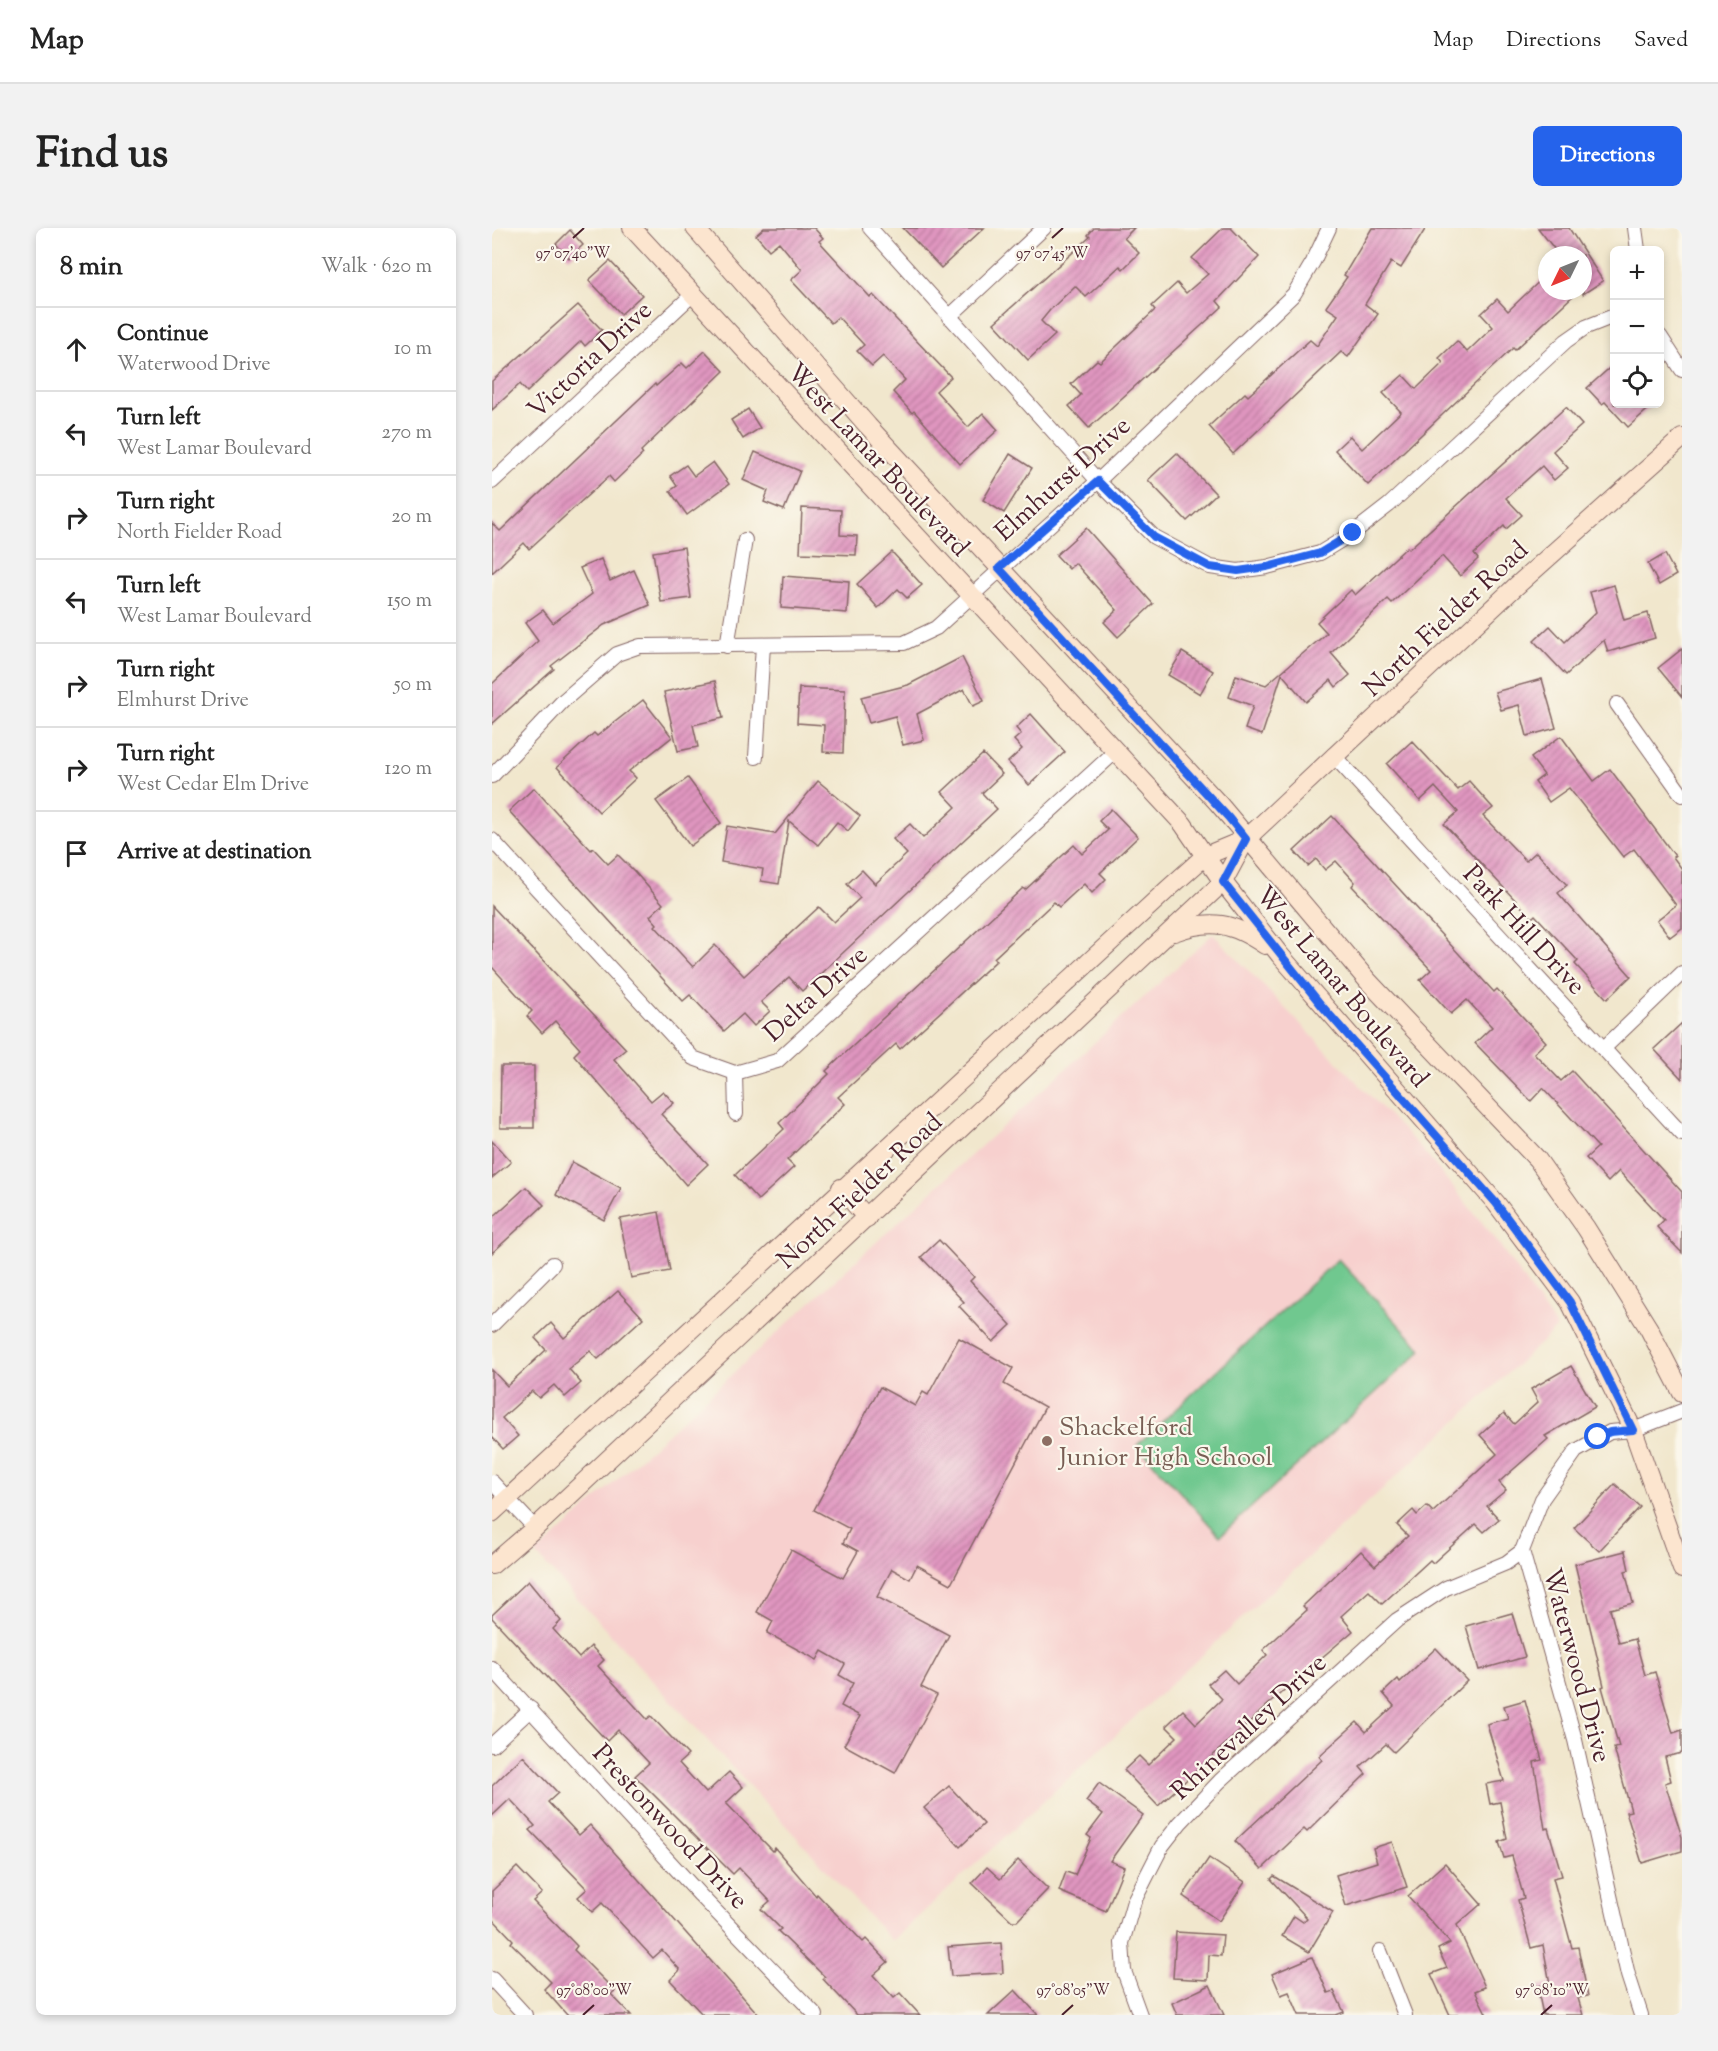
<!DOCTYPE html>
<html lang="en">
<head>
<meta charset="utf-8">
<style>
	body { margin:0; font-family:"Sorts Mill Goudy",serif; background:#f2f2f2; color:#222 }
	.controls { position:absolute; right:18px; top:18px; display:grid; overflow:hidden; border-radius:9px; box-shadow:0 3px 9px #0003 }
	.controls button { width:54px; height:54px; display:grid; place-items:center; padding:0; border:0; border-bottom:2px solid #e0e0e0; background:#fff; color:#222; font:30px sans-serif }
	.compass { position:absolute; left:1046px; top:18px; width:54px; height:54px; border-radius:50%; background:#fff; box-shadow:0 3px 9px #0003; rotate:227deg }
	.stop { position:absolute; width:18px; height:18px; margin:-14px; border:4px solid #2563eb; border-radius:50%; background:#fff }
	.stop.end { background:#2563eb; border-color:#fff; box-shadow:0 2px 6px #0008 }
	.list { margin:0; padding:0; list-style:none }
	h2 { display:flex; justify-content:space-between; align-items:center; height:78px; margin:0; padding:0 24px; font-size:26px }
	h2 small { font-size:20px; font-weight:400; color:#767676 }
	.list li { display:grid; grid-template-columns:39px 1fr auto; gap:18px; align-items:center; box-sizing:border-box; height:84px; padding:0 24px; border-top:2px solid #e0e0e0 }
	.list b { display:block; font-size:22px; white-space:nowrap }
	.list p { margin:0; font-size:20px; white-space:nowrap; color:#767676 }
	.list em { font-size:20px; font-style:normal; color:#767676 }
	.icon { flex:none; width:33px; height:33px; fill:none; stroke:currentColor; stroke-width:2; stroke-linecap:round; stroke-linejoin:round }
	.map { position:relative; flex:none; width:1190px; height:1787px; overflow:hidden; border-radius:9px }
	header { display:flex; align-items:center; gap:36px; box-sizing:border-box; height:84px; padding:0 30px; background:#fff; border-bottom:2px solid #e0e0e0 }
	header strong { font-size:28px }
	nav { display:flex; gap:33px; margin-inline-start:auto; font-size:21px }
	.intro { display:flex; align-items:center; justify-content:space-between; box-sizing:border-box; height:144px; padding:0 36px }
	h1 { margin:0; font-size:42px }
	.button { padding:15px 27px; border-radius:9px; background:#2563eb; color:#fff; font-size:21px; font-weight:700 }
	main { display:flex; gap:36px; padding:0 36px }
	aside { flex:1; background:#fff; border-radius:9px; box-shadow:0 3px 9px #0003 }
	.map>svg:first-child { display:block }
</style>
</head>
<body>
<header>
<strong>Map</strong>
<nav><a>Map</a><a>Directions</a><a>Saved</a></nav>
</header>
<div class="intro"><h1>Find us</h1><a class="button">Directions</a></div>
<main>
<aside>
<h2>8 min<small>Walk · 620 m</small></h2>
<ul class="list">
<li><svg class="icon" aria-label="ahead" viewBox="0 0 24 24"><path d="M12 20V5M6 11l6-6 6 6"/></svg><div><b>Continue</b><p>Waterwood Drive</p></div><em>10 m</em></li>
<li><svg class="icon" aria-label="left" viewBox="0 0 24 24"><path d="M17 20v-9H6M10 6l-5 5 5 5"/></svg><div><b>Turn left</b><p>West Lamar Boulevard</p></div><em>270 m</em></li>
<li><svg class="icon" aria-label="right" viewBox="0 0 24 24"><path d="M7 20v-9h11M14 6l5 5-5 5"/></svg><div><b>Turn right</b><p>North Fielder Road</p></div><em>20 m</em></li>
<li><svg class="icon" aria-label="left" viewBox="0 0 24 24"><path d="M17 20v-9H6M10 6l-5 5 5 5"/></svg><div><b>Turn left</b><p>West Lamar Boulevard</p></div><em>150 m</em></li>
<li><svg class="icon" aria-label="right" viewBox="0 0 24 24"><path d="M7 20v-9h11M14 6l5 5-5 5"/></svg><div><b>Turn right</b><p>Elmhurst Drive</p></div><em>50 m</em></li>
<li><svg class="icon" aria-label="right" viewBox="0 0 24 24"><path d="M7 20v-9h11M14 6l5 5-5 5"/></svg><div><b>Turn right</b><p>West Cedar Elm Drive</p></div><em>120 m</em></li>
<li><svg class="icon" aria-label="arrive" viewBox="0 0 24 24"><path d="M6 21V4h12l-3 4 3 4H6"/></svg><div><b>Arrive at destination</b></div></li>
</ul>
</aside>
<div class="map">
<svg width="1190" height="1787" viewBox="0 0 1190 1787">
	<defs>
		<pattern id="building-hatch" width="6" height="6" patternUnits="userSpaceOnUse" patternTransform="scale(1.5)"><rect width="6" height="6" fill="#e096c0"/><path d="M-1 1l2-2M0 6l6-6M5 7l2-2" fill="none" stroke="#b87a9c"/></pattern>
	</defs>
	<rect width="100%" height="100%" fill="#fbf7ec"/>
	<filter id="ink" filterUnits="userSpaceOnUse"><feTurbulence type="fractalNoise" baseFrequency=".0167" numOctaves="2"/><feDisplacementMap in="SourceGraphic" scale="12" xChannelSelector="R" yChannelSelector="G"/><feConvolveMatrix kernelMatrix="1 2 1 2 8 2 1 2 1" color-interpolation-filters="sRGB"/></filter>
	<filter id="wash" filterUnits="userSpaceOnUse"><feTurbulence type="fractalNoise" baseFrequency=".008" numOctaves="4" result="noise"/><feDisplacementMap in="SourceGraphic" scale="24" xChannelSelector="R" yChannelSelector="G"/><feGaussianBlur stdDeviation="1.35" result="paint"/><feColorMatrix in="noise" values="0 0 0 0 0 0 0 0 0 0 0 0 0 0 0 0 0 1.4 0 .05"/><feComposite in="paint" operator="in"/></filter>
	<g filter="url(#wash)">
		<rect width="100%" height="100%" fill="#f1e7cd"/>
		<path fill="#f7d0ce" d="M721,706L927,918L1002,1009L1065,1100L400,1713L44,1326Z"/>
		<path fill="#6fc88f" stroke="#5c745d" stroke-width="1.5" d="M846,1031L930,1122L728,1308L645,1217Z"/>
		<g id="blocks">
			<g fill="url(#building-hatch)">
				<path d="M272,0H322L331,10L327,13L378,69L381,67L459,149L444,163L476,199L491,185L506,202L468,236L422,183L420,185L401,164L413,152L391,128L380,138L365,123L372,117L346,89L339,95L299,52L310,42L287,14L277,22L264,7Z"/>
				<path d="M411,0H492L449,40Z"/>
				<path d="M602,0H642L632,10L647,25L631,41L628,38L594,69L583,58L558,82L549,93L563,107L536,132L502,95L598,9L596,7Z"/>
				<path d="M731,0H739L767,29L725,73L730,79L597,200L577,178L589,167L579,156L605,132L608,134L663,82L660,78L685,55L694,65L716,46L700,30Z"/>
				<path d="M880,0H934L909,40L899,34L873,76L886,86L856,129L849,124L741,226L717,198L753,165L756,168L818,112L825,118L846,87L834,79L855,49L852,47Z"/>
				<path d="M1046,0H1077L1111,53L1091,66V27H1067Z"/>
				<path d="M78,2L91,17L77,30L64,16Z"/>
				<path d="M118,33L150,67L129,86L97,52Z"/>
				<path d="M1055,46V63H1086L1023,122L1021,120L876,257L843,222L858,208L870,221L909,184L891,165L911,147L924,161L951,135L947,130L965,113L975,124L1001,99L989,86L1005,71L1016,83Z"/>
				<path d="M86,77L110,102L93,118L89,113L35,164L28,156L0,182V153Z"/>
				<path d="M213,123L232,143L149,223L151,226L122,254L117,248L37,321L32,315L0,345V295L8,303L163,156L164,158L190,135L195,140Z"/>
				<path d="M1122,136V176H1162L1136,199L1113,174L1110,176L1095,160Z"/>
				<path d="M1074,179L1090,197L1061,223L1076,240L1062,252L1050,238L1014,270L1030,287L1014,301L1012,298L982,326L986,331L968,348L950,328L900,375L896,371L839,425L858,447L844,459L839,452L814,474L790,446L770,507L753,501L761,478L737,469L744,447L774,457L835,405L825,394L859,362L863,367L915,319L917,321Z"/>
				<path d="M256,181L268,200L251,211L239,192Z"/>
				<path d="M263,224L308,243L292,282L272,274L276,263L251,252Z"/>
				<path d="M685,225L724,266L695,293L656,252Z"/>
				<path d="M518,226L540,240L512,285L491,272Z"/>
				<path d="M221,234L237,256L195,287L178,263L185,258L178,248L194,237L202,248Z"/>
				<path d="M310,280L349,282L348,307L365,308L364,327L308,325Z"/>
				<path d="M594,300L661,376L626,409L612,394L625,382L583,335L577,341L564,327Z"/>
				<path d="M192,319L199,370L169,374L161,324Z"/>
				<path d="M400,324L430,357L415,370L406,361L386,380L365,356Z"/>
				<path d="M1173,326L1184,347L1167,357L1156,336Z"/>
				<path d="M109,331L118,353L142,342L158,377L112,397L59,438L62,441L0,496V456L46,413L33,395L51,382L61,395L100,366L88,340Z"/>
				<path d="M291,348L357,353L355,385L289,380Z"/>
				<path d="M1122,357L1132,392L1156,385L1163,410L1116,424L1112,412L1074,447L1042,413L1058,398L1073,414L1104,384L1098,364Z"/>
				<path d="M1190,421V469L1166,440Z"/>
				<path d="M690,424L721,443L708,466L676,447Z"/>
				<path d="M470,429L492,473L481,478L472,461L425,486L432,512L411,517L403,488L377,495L369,469L416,457Z"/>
				<path d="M1050,451L1064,500L1035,508L1027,477L1009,482L1003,464Z"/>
				<path d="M223,453L231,490L201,497L206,519L186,523L172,464Z"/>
				<path d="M307,460L353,462L351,525L331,524L332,497L305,495Z"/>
				<path d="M151,472L180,509L137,543L144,550L107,584L65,539L102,505L105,508Z"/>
				<path d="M539,486L573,524L537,557L516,534L530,521L522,512L529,506L524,500Z"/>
				<path d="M1069,508L1102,553L1118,541L1183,628L1181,629L1190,641V700L1178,709L1165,692L1184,677L1142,621L1131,629L1077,560L1057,574L1043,554L1052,547L1039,530Z"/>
				<path d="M920,513L966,562L977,553L1001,580L991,588L1034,633L1044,624L1075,657L1066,665L1139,748L1115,771L1083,736L1086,733L1043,687L1040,690L952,596L966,584L943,559L928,573L895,536Z"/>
				<path d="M491,526L510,546L490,565L505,581L310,763L297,749L269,774L278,783L262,798L251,786L232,803L198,767L191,773L17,583L42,560L99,622L101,620L116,636L126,627L142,643L171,676L158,688L165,696L163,698L201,739L223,717L252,748L327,679L342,694L368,670L355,656L370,642L383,656L415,626L401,611L418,596L431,610L464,579L450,564Z"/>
				<path d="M196,550L229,595L198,618L164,573Z"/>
				<path d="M326,553L368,588L356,603L345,594L326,617L297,593L287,656L269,653L271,641L229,634L235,598L283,606Z"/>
				<path d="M619,581L646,609L608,645L614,651L600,665L592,656L567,679L562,674L502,730L505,732L408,821L404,816L346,869L353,876L295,932L302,939L266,972L243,947L292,901L287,895L337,846L334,843L531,660L533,662L582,617L590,626L616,602L607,593Z"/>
				<path d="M840,588L1002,764L1005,761L1054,814L1042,825L1069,853L1080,843L1190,964V1025L1165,999L1172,992L1127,943L1116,954L1094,930L1106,919L1051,860L1039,873L983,815L1000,799L975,772L959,786L928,752L939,742L860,658L863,654L844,633L833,642L824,631L816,638L802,623Z"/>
				<path d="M0,678L134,821L122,831L159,873L171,863L182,875L169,886L216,936L194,957L82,827L88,821L63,793L50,805L35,788L40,783L0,739Z"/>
				<path d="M1190,795V851L1162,821Z"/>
				<path d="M9,838H42V900H8Z"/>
				<path d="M0,913L19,934L0,950Z"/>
				<path d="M80,934L129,960L112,992L64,967Z"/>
				<path d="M34,959L52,977L0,1025V990Z"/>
				<path d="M167,984L178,1043L139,1050L128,991Z"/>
				<path d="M447,1012L482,1049L478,1053L519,1097L501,1114L467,1078L472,1074L429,1029Z"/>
				<path d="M126,1063L151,1090L106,1131L98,1123L77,1141L89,1155L73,1169L62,1157L47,1170L40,1163L10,1190L26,1208L11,1221L0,1209V1142L15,1158L54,1122L43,1110L59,1095L72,1110Z"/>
				<path d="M467,1110L521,1140L512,1156L553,1179L459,1356L425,1337L418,1351L400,1341L385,1369L457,1407L429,1459L445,1467L403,1545L352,1517L368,1488L349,1478L361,1455L347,1447L353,1436L330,1423L325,1432L275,1405L281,1393L265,1384L299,1322L351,1350L366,1323L351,1315L358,1301L322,1282L388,1159L423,1178L431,1164L436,1167Z"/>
				<path d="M1079,1138L1103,1179L1053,1208L1056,1211L1007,1254L1014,1262L995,1278L1007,1291L992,1304L984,1296L941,1335L938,1332L890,1376L877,1363L849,1388L861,1403L801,1454L666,1578L632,1542L647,1528L656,1537L685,1509L674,1498L691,1482L704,1496L730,1471L716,1456L732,1442L745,1456L775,1427L771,1422L815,1382L811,1378L869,1323L883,1338L916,1308L905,1297L921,1282L925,1287L935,1278L941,1284L1005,1226L988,1207L1012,1185L1022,1196L1046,1174L1039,1161Z"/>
				<path d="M1123,1256L1148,1279L1107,1323L1082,1300Z"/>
				<path d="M1133,1323L1137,1342L1133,1343L1141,1375L1118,1381L1127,1415L1143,1411L1153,1447L1163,1444L1181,1505L1190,1502V1525L1173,1529L1179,1553L1173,1555L1190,1609V1623L1150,1635L1134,1584L1139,1583L1122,1520L1127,1519L1110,1459L1112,1458L1083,1336Z"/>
				<path d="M36,1353L69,1393L61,1401L87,1430L99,1418L112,1432L106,1438L155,1491L159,1488L196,1527L187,1535L214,1565L237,1544L251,1559L234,1575L281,1623L283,1620L324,1668L325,1666L371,1714L374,1711L396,1734L381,1747L402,1770L408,1765L428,1787H365L331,1751L333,1749L286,1703L289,1701L269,1681L278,1673L247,1640L241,1646L143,1548L157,1535L126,1502L115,1513L0,1390V1387Z"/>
				<path d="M1020,1385L1033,1429L987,1442L974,1398Z"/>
				<path d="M944,1420L975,1453L902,1524L894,1516L868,1539L874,1546L815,1604L812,1601L770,1641L743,1613L830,1532L827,1528L865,1494L874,1504L902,1478L891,1465L906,1451L908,1454Z"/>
				<path d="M1033,1472L1050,1532L1042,1534L1053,1601L1056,1600L1070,1648L1061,1650L1080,1720L1086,1719L1096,1768L1086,1770L1091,1787H1051L1045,1758L1058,1756L1051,1717L1039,1720L1026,1672L1032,1670L1020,1628L1012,1630L1007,1614L1015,1611L1008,1574L998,1576L994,1556L1012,1553L995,1496L1016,1490L1012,1478Z"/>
				<path d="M31,1528L66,1565L56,1574L87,1607L98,1597L267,1787H211L178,1752L188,1742L170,1722L161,1730L110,1675L100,1684L86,1669L95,1661L38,1602L43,1598L18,1571L0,1588V1558Z"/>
				<path d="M607,1555L651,1587L618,1633L632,1639L614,1683L567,1663L574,1644L583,1647L599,1610L595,1607L611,1586L594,1573Z"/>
				<path d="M457,1558L492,1596L468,1619L432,1580Z"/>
				<path d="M900,1614L915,1659L854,1678L844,1647L885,1634L881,1620Z"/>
				<path d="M717,1630L753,1654L727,1693L691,1668Z"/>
				<path d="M526,1632L556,1661L525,1693H520L480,1655L495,1639L508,1651Z"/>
				<path d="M953,1635L989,1676L965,1697L993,1759L983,1763L995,1787H958L939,1746L955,1740L946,1721L958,1715L916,1668Z"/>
				<path d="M25,1639L50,1665L41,1673L85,1718L82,1722L123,1763L119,1766L139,1787H75L52,1761L59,1754L19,1715L21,1712L0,1690V1663Z"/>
				<path d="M782,1648L841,1684L817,1724L790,1708L802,1688L811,1694L815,1690L779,1651Z"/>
				<path d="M684,1704L731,1707L729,1728L717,1727L716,1752L681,1750Z"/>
				<path d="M509,1715L511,1745L459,1748L456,1719Z"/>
				<path d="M820,1729L836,1765L842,1763L852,1784L844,1787H807L797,1764L789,1767L780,1746Z"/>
				<path d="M718,1757L732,1787H685L680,1775Z"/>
				<path d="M523,1762L546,1787H496Z"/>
			</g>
		</g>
	</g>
	<g filter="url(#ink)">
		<use href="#blocks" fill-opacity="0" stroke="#846564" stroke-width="1.5"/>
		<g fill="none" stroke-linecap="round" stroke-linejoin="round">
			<g stroke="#846564" stroke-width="16">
				<g id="street">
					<path d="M378,0L606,253L662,309L718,339L746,343L775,339L828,325L861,305L897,277L1074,113L1094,99L1122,88"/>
					<path d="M1143,0L1146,22"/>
					<path d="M457,89L552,0"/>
					<path d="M1168,108L1190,142"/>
					<path d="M0,254L200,67"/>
					<path d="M235,418L253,312"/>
					<path d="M1125,476L1190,567"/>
					<path d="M841,527L1190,906"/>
					<path d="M264,529L271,417"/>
					<path d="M0,548L71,473L125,426L148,418L412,415L444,400L606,253L802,66L821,34L837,0"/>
					<path d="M0,612L201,830L243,845L285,833L624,523"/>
					<path d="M1111,821L1190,745"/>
					<path d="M243,845L244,886"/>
					<path d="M0,1097L61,1036"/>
					<path d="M0,1254L43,1300"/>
					<path d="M0,1440L208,1667L324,1787"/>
					<path d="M0,1517L39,1481"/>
					<path d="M888,1723L913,1787"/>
					<path d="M0,1751L33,1787"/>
					<path d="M648,1787L632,1743L630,1715L642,1673L670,1618L688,1595L728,1553L905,1392L954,1360L1014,1335L1030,1323"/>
					<path d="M1149,1787L1136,1747L1083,1512L1030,1323L1050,1271L1084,1223L1118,1204L1141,1202L1190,1183"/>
				</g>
			</g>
			<g stroke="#846564" stroke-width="20">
				<g id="secondary">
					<path d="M140,0L691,596L731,654L788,727L1004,975L1078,1074L1141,1202L1190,1341"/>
					<path d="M203,0L376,198L726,575L876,753L1045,931L1094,1000L1157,1101L1190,1165"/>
					<path d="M682,704C719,690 741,695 773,717"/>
					<path d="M349,960L375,990"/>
					<path d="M0,1285L676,661L713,628L754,611"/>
					<path d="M0,1337L43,1300L731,654L754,611L1022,360L1190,210"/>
				</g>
			</g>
			<use href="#street" stroke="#fff" stroke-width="14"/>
			<use href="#secondary" stroke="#fce5cf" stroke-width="18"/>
		</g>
	</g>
	<g fill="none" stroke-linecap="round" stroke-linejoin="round" filter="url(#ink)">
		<path stroke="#2563eb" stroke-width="8" d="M861,305L828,325L775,339L746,343L718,339L662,309L606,253L507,340L736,589L754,611L731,654L830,778L1004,975L1078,1074L1141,1202L1118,1204L1106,1209"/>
	</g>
	<path fill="none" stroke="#4a1f2b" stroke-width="2" d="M81,10L92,0M560,10L571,0M91,1787L102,1777M570,1787L581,1777M1049,1787L1060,1777"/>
	<circle fill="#8d6e63" stroke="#fbf7ec" stroke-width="2" cx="555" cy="1213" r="6"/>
	<g text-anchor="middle" stroke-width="4.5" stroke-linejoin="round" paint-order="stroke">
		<g font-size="26" fill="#4a1f2b" stroke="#fbf7ec">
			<text transform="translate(97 131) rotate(-43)" y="9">Victoria Drive</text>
			<text transform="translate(387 231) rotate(47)" y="9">West Lamar Boulevard</text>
			<text transform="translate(570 250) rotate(-42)" y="9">Elmhurst Drive</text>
			<text transform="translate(953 390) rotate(-43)" y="9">North Fielder Road</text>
			<text transform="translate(1033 701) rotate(47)" y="9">Park Hill Drive</text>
			<text transform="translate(851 758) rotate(50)" y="9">West Lamar Boulevard</text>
			<text transform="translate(323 765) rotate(-42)" y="9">Delta Drive</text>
			<text transform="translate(367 962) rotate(-43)" y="9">North Fielder Road</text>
			<text transform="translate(1086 1437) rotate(75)" y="9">Waterwood Drive</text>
			<text transform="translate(756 1498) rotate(-43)" y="9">Rhinevalley Drive</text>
			<text transform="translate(179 1598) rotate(47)" y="9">Prestonwood Drive</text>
		</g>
		<g font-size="26" fill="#785e54" stroke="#fbf7ec" text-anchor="start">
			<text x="567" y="1207">Shackelford<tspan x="567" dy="30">Junior High School</tspan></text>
		</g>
	</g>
	<g font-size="15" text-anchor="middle" fill="#4a1f2b" stroke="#fbf7ec" stroke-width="4.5" stroke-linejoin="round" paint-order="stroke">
		<text x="81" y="30">97°07'40"W</text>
		<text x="560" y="30">97°07'45"W</text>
		<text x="102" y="1767">97°08'00"W</text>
		<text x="581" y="1767">97°08'05"W</text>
		<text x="1060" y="1767">97°08'10"W</text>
	</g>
</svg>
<div class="controls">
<button>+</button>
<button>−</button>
<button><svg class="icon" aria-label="locate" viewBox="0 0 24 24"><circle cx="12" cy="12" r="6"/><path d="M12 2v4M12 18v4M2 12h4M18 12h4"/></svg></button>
</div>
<svg class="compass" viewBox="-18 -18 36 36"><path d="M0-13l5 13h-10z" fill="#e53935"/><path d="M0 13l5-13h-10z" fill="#767676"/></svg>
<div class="stop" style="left:1106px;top:1209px"></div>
<div class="stop end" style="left:861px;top:305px"></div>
</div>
</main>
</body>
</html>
